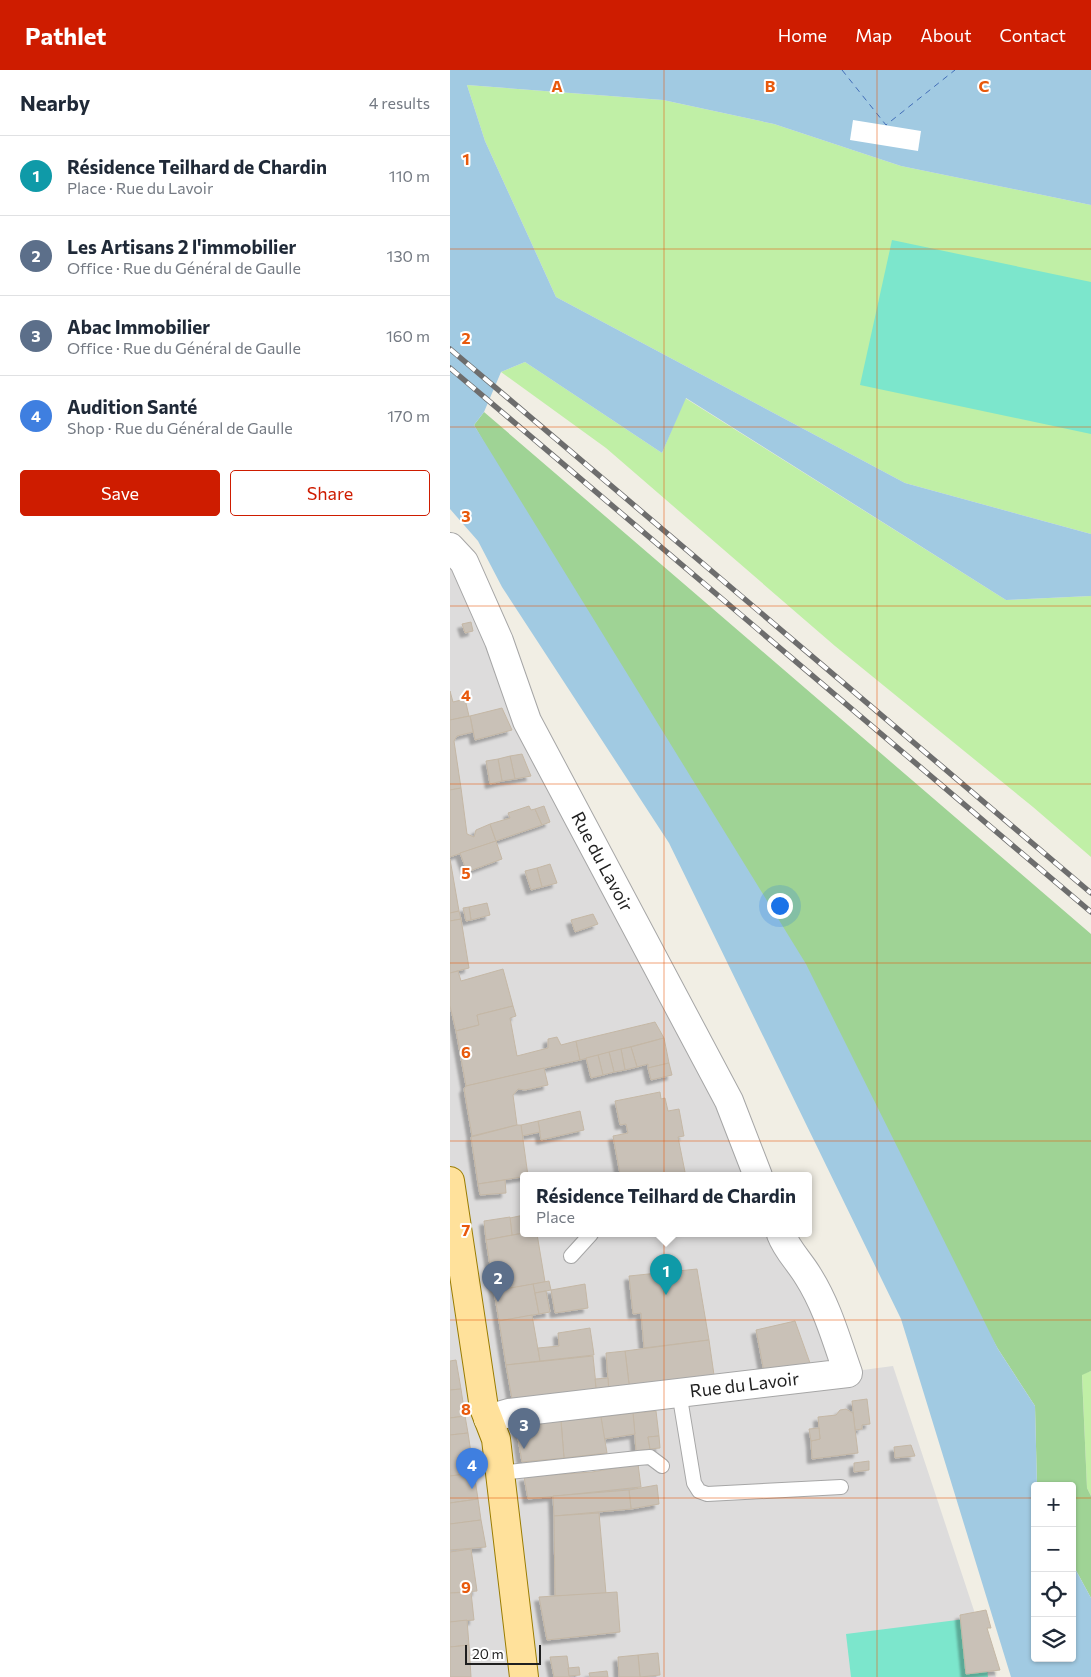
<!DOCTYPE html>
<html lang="en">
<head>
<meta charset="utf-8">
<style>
	body { margin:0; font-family:Commissioner,sans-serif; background:#f2f2f3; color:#1f2937 }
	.controls { position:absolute; right:15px; bottom:15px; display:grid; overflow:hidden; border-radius:5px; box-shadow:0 1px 4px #0004 }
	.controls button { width:45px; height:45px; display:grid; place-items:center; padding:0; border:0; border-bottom:1px solid #e0e1e3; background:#fff; color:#1f2937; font:25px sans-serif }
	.scale { position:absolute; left:15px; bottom:12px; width:76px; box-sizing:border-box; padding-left:5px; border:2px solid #1f1f1f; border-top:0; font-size:14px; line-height:18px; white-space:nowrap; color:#1f1f1f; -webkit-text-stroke:4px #fff; paint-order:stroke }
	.you { position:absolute; left:329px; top:835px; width:18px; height:18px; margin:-12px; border:4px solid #fff; border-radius:50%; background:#1a73e8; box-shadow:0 0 0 8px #1a73e833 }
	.badge { display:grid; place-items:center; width:32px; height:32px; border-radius:50%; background:#ce1c00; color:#fff; font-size:16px; font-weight:700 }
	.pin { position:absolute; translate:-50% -41px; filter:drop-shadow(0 1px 2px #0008) }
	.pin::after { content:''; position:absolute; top:26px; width:18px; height:15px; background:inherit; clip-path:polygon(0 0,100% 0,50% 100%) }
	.popup { position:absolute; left:70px; top:1102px; width:292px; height:65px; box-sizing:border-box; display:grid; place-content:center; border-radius:5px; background:#fff; filter:drop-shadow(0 1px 4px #0005); font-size:16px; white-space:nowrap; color:#747a83 }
	.popup b { font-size:19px; color:#1f2937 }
	.popup::after { content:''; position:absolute; left:50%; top:100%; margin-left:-10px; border:10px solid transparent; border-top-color:#fff }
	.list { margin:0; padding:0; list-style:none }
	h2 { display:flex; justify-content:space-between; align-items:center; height:65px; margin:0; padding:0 20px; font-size:21px }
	h2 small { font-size:16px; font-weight:400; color:#747a83 }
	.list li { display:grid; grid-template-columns:32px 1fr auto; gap:15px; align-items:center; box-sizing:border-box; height:80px; padding:0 20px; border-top:1px solid #e0e1e3 }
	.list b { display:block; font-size:19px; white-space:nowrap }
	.list p { margin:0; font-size:16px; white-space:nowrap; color:#747a83 }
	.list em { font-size:16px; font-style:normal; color:#747a83 }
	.actions { display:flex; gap:10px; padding:15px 20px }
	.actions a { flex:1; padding:11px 0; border:1px solid #ce1c00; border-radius:5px; text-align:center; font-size:18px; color:#ce1c00 }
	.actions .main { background:#ce1c00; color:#fff }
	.icon { flex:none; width:28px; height:28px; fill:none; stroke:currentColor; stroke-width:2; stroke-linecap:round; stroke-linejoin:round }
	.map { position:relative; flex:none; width:641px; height:1607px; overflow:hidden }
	header { display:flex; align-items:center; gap:30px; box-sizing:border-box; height:70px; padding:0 25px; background:#ce1c00; color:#fff }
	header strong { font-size:24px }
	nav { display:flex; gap:28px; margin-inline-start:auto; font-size:18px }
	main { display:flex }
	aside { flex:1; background:#fff }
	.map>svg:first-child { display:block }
</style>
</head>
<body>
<header>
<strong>Pathlet</strong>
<nav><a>Home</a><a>Map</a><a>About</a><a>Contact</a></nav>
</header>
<main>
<aside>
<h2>Nearby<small>4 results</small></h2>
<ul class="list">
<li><span class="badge" style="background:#0f9aa8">1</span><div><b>Résidence Teilhard de Chardin</b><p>Place · Rue du Lavoir</p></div><em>110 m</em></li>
<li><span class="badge" style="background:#5c6f8a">2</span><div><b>Les Artisans 2 l'immobilier</b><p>Office · Rue du Général de Gaulle</p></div><em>130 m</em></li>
<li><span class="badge" style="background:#5c6f8a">3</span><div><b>Abac Immobilier</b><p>Office · Rue du Général de Gaulle</p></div><em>160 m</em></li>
<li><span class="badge" style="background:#3f7fe0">4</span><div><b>Audition Santé</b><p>Shop · Rue du Général de Gaulle</p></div><em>170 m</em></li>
</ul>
<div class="actions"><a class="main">Save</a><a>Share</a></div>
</aside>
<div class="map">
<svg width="641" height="1607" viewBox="0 0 641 1607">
	<defs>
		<filter id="shadow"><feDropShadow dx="-4.5" dy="4.5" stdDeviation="1" flood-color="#0004"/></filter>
	</defs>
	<rect width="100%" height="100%" fill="#f1eee4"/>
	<path fill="#dddcdc" d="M0,477L308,1106H74V1164H331L398,1302L443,1296L546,1607H0Z"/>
	<g fill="#c0efa6">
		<path d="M17,15L213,30L324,54L451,96L641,135V464L455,413L106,227L35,71Z"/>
		<path d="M75,292L212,383L235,328L556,530L641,526V787L583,737L385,576L156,378L51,302Z"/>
		<path d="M641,1301V1426L637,1418L632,1304Z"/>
	</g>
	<path fill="#9fd395" d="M34,342L641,864V1301L632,1305L637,1418L641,1426V1528L622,1493V1416H587L585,1336L548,1279L24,355Z"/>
	<g fill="#7ce6cc">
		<path d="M442,170L641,212V364L410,315Z"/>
		<path d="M531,1547L538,1607H401L396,1564Z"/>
	</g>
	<path fill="#a1cae2" d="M0,0H641V135L451,96L324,54L213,30L17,15L35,71L106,227L455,413L641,464V526L556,530L236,328L212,383L75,292L51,302L34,342L24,355L356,894L548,1279L585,1336L587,1416H585V1588H622V1493L641,1528V1607H561L451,1249L219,773L52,517L28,471L0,439Z"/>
	<path fill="#fff" d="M403,50L471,61L468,81L400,70Z"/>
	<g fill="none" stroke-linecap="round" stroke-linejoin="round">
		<path stroke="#426db7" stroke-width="1" stroke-dasharray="6 5" stroke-linecap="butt" d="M392,0L436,55L505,0"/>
	</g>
	<g fill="#c9c1b7" stroke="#c4b7a5" filter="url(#shadow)">
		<path d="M21,552L23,561L15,563L12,554Z"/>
		<path d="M0,621L3,632L15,629L19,646L0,650Z"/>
		<path d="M52,638L62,660L25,670L20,646Z"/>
		<path d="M20,646L23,662L7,666L4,671L11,718L0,720V650Z"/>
		<path d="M72,684L81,706L65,709L60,686Z"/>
		<path d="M60,686L65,709L52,711L48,689Z"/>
		<path d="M48,689L52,711L40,714L36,691Z"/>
		<path d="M11,718L17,764L24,767L26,760L40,754L46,771L0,787V720Z"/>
		<path d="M79,736L81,740L85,739L92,755L46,771L40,754L60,748L58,743Z"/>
		<path d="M94,736L100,752L92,755L85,739Z"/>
		<path d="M46,771L52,789L17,802L10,783Z"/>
		<path d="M0,789L9,841L0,843Z"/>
		<path d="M100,794L107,813L92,817L87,798Z"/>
		<path d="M87,798L92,817L81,820L75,801Z"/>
		<path d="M37,833L40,845L21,850L19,837Z"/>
		<path d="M19,837L21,850L16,851L13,838Z"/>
		<path d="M9,841L11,849L0,851V843Z"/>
		<path d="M143,844L148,854L125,862L121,850Z"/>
		<path d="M11,849L19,898L0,903V851Z"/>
		<path d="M53,899L63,936L27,945L29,955L6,961L0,936V903L8,901L11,911Z"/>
		<path d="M63,936L66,946L60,948L67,986L98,978V969L107,967L111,975L126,971L130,990L16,1016L6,961L29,955L27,945Z"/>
		<path d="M205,952L214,968L130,990L126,971Z"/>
		<path d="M214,968L219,993L198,998V994L187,997L181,977Z"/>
		<path d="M181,977L187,997L175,1000L171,979Z"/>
		<path d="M171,979L175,1000L164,1002L159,982Z"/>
		<path d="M159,982L164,1002L153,1005L148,985Z"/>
		<path d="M148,985L153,1005L141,1008L136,988Z"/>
		<path d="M219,993L222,1005L201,1010L198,998Z"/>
		<path d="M94,998L98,1015L75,1020L68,1019L63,1025L67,1055L22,1066L14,1019L16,1016Z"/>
		<path d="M210,1022L211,1029L215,1028L218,1041L229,1039L234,1066L228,1067L235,1102L230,1104L231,1106H177V1103L170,1104L163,1066L178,1063L176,1054L170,1055L165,1031Z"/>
		<path d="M130,1041L134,1060L91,1070L88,1051Z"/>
		<path d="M88,1051L90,1062L72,1066L71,1055Z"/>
		<path d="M67,1055H71L78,1106L28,1114L21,1067Z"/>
		<path d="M55,1110L56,1123L30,1125L28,1114Z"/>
		<path d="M74,1145V1163L62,1165L60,1148Z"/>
		<path d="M60,1147L62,1165L36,1170L34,1151Z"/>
		<path d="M74,1163L87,1164L95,1212L44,1221L36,1170Z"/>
		<path d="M247,1199L259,1270L194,1278L191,1243L183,1244L179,1206Z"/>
		<path d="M99,1211L101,1220L85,1223L83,1214Z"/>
		<path d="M83,1214L89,1244L49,1251L44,1221Z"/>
		<path d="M135,1214L138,1238L105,1243L101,1220Z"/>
		<path d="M96,1221L100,1242L89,1244L85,1223Z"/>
		<path d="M82,1245L90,1291L56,1295L49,1251Z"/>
		<path d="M345,1251L360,1293L314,1302L306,1260Z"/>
		<path d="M140,1258L144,1285L90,1291L88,1278L109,1276L108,1263Z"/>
		<path d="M259,1270L265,1312L180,1322L175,1281Z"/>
		<path d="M175,1281L180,1322L159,1324L156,1283Z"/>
		<path d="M143,1286L147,1325L63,1335L56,1295Z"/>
		<path d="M6,1290L11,1319L0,1320V1291Z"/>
		<path d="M158,1308L159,1324L147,1325L145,1309Z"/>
		<path d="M11,1319L15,1346L0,1348V1320Z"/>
		<path d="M417,1329L420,1354L412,1355V1359L405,1360L402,1331Z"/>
		<path d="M396,1339L403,1343L408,1383L362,1389L361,1371L370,1369L368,1347L386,1345L390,1340Z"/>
		<path d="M206,1341L209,1366L198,1367L200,1379L186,1381L183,1343Z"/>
		<path d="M183,1343L185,1364L154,1369L151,1347Z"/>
		<path d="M15,1346L18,1363L0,1365V1348Z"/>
		<path d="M151,1347L157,1383L114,1388L111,1351Z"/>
		<path d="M111,1351L114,1388L72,1392L66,1356Z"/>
		<path d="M369,1358L370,1369L361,1371L359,1359Z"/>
		<path d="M18,1363L24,1403L0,1406V1365Z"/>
		<path d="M209,1366L210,1378L200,1379L198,1367Z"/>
		<path d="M461,1375L465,1386L445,1388L444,1377Z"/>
		<path d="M419,1391V1400L404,1402V1393Z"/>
		<path d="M188,1394L191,1417L78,1429L74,1407L142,1402Z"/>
		<path d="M24,1403L28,1429L0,1433V1406Z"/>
		<path d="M207,1415L209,1434L181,1439L179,1420Z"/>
		<path d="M179,1420L181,1439L104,1446L103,1426Z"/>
		<path d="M28,1429L31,1450L0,1454V1433Z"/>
		<path d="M149,1443L156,1524L105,1526L104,1446Z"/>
		<path d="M31,1450L36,1477L0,1480V1454Z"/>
		<path d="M21,1479L27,1521L0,1523V1482Z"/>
		<path d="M21,1522L24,1550L0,1552V1523Z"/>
		<path d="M167,1522L170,1562L97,1570L89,1527Z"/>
		<path d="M536,1540L541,1558H537L550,1600L516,1604L510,1545Z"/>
		<path d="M17,1550L19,1575L0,1577V1552Z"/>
		<path d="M19,1575L21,1607H0V1577Z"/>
		<path d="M208,1583L210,1605L190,1607L188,1585Z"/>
		<path d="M188,1585L190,1607H169L168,1587Z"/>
		<path d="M117,1586L120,1607H104L100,1587Z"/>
		<path d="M129,1597L130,1605L119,1606L118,1598Z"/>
		<path d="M157,1601L158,1607H140L139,1603Z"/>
	</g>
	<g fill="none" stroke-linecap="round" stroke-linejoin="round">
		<g stroke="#a6a6a6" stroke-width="16">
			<g id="service">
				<path d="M121,1186L141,1164"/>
				<path d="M229,1322L244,1413L249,1421L257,1424L391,1417"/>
				<path d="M50,1403L188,1388L200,1387L212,1396"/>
			</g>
		</g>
		<g stroke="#a6a6a6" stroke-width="30">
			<g id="minor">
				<path id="s1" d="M0,477L14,492L49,571L77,651L279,1031L308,1106"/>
				<path id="s2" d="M38,1349L59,1343L398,1303C386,1269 377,1236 358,1206C349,1191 337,1180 331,1164"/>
			</g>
		</g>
		<g stroke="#9a7c00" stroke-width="30">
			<path id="primary" d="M0,1111L34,1338L46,1369L74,1607"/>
		</g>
		<use href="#service" stroke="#fff" stroke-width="14"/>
		<use href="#minor" stroke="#fff" stroke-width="28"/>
		<use href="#primary" stroke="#ffe19b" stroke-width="28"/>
		<g stroke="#6d6d6d" stroke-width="5.5">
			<g id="rail">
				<path d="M0,279L641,823"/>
				<path d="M0,298L641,842"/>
			</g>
		</g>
		<use href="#rail" stroke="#fff" stroke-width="4" stroke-dasharray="11" stroke-linecap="butt"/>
	</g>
	<path fill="none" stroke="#e8590c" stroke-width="1" stroke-opacity="0.55" d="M214,0V1607M427,0V1607M0,179H641M0,357H641M0,536H641M0,714H641M0,893H641M0,1071H641M0,1250H641M0,1428H585M622,1428H641"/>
	<g text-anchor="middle" stroke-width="4" stroke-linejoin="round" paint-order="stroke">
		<g font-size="18" fill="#1f1f1f" stroke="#fff">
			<text dy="6" stroke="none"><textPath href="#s1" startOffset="351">Rue du Lavoir</textPath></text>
			<text dy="6" stroke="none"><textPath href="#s2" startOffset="259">Rue du Lavoir</textPath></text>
		</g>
	</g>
	<g font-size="16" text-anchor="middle" font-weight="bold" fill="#e8590c" stroke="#fff" stroke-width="4" stroke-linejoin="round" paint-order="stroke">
		<text x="107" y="22">A</text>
		<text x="320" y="22">B</text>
		<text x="534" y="22">C</text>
		<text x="16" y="95">1</text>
		<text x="16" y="274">2</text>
		<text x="16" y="452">3</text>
		<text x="16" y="631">4</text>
		<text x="16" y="809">5</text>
		<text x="16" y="988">6</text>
		<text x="16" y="1166">7</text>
		<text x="16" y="1345">8</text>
		<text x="16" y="1523">9</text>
	</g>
</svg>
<div class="controls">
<button>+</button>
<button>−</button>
<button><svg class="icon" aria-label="locate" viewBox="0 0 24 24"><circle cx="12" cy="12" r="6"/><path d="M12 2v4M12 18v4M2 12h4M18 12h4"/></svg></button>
<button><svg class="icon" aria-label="layers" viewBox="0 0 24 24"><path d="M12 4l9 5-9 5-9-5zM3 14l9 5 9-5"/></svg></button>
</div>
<div class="scale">20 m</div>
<div class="you"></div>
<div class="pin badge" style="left:216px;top:1225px;background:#0f9aa8">1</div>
<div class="popup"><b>Résidence Teilhard de Chardin</b>Place</div>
<div class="pin badge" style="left:48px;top:1232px;background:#5c6f8a">2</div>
<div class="pin badge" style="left:74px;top:1379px;background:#5c6f8a">3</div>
<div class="pin badge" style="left:22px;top:1419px;background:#3f7fe0">4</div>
</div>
</main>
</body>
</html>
